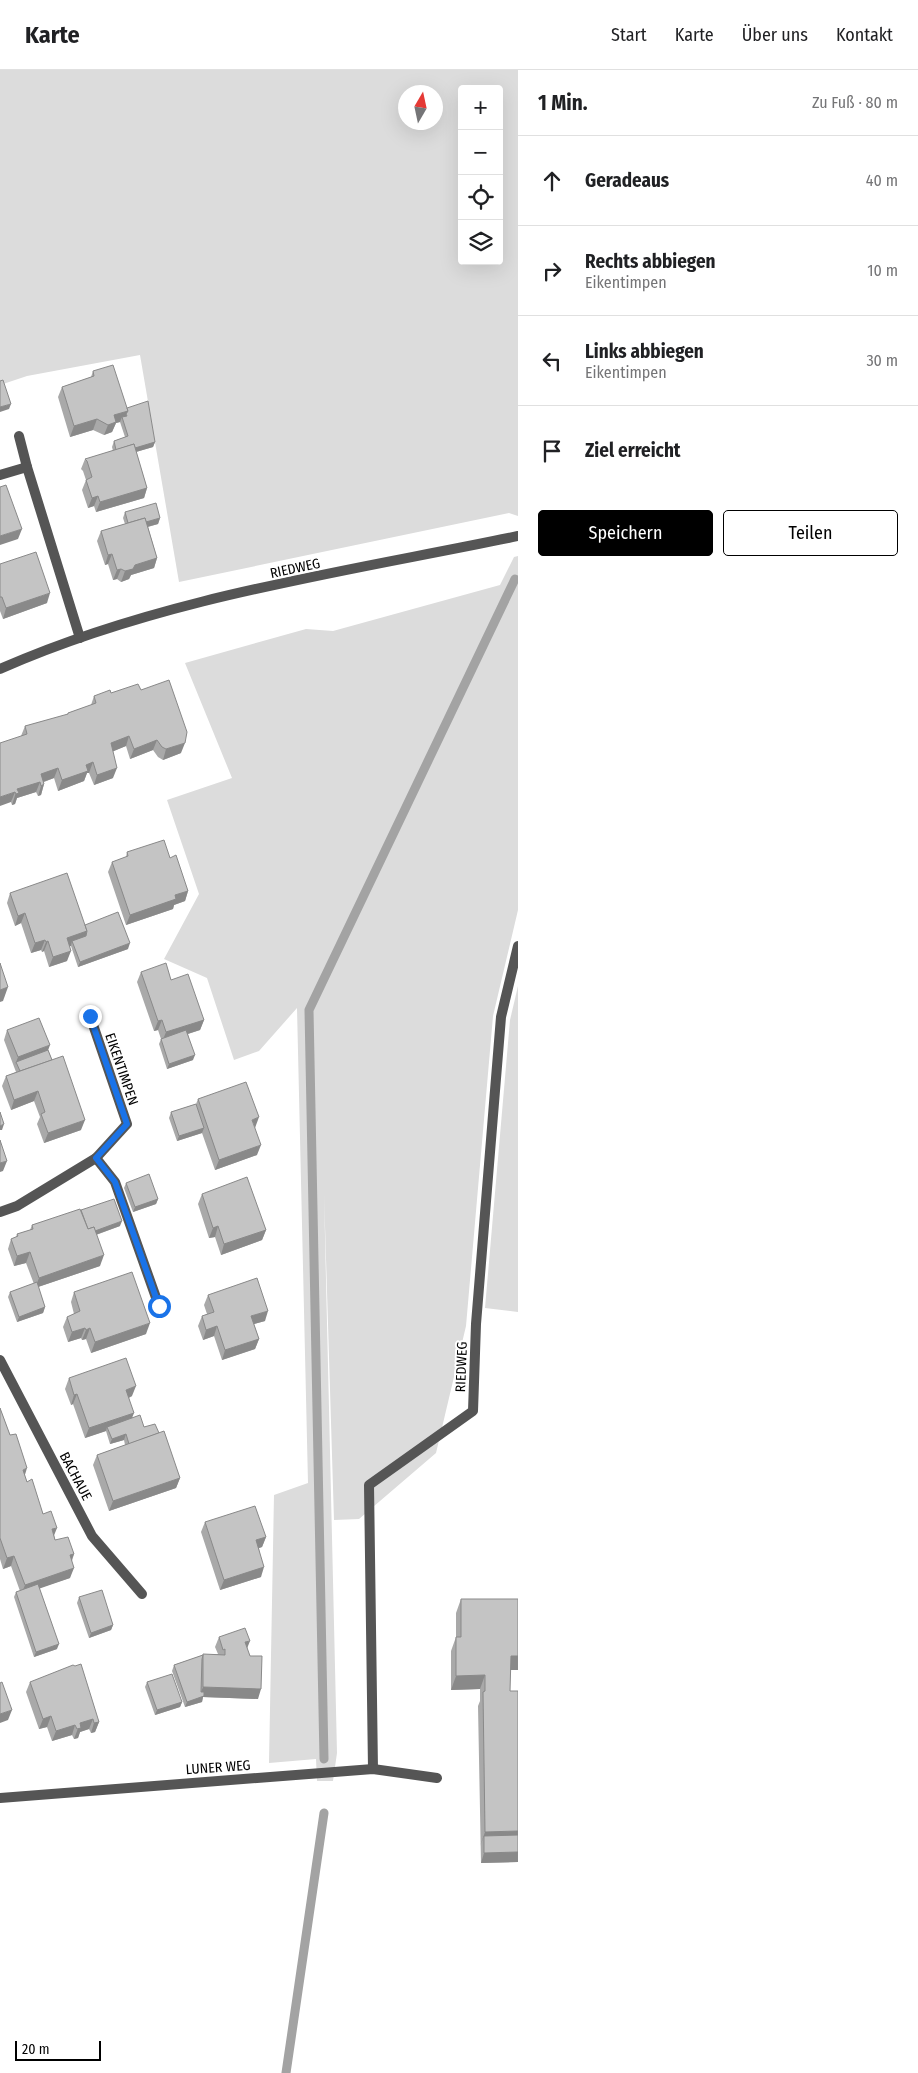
<!DOCTYPE html>
<html lang="de">
<head>
<meta charset="utf-8">
<style>
	body { margin:0; font-family:"Fira Sans Condensed",sans-serif; background:#f6f6f6; color:#202124 }
	.controls { position:absolute; right:15px; top:15px; display:grid; overflow:hidden; border-radius:5px; box-shadow:0 5px 20px #0002 }
	.controls button { width:45px; height:45px; display:grid; place-items:center; padding:0; border:0; border-bottom:1px solid #e0e0e0; background:#fff; color:#202124; font:25px sans-serif }
	.compass { position:absolute; left:398px; top:15px; width:45px; height:45px; border-radius:50%; background:#fff; box-shadow:0 5px 20px #0002; rotate:9deg }
	.scale { position:absolute; left:15px; bottom:12px; width:86px; box-sizing:border-box; padding-left:5px; border:2px solid #000; border-top:0; font-size:14px; line-height:18px; white-space:nowrap; color:#000; -webkit-text-stroke:4px #fff; paint-order:stroke }
	.stop { position:absolute; width:15px; height:15px; margin:-11px; border:4px solid #1a73e8; border-radius:50%; background:#fff }
	.stop.end { background:#1a73e8; border-color:#fff; box-shadow:0 1px 5px #0008 }
	.list { margin:0; padding:0; list-style:none }
	h2 { display:flex; justify-content:space-between; align-items:center; height:65px; margin:0; padding:0 20px; font-size:21px }
	h2 small { font-size:16px; font-weight:400; color:#757577 }
	.list li { display:grid; grid-template-columns:32px 1fr auto; gap:15px; align-items:center; box-sizing:border-box; height:90px; padding:0 20px; border-top:1px solid #e0e0e0 }
	.list b { display:block; font-size:19px; white-space:nowrap }
	.list p { margin:0; font-size:16px; white-space:nowrap; color:#757577 }
	.list em { font-size:16px; font-style:normal; color:#757577 }
	.actions { display:flex; gap:10px; padding:15px 20px }
	.actions a { flex:1; padding:11px 0; border:1px solid #000; border-radius:5px; text-align:center; font-size:18px; color:#000 }
	.actions .main { background:#000; color:#fff }
	.icon { flex:none; width:28px; height:28px; fill:none; stroke:currentColor; stroke-width:2; stroke-linecap:round; stroke-linejoin:round }
	.map { position:relative; flex:none; width:518px; height:2003px; overflow:hidden }
	header { display:flex; align-items:center; gap:30px; box-sizing:border-box; height:70px; padding:0 25px; background:#fff; border-bottom:1px solid #e0e0e0 }
	header strong { font-size:24px }
	nav { display:flex; gap:28px; margin-inline-start:auto; font-size:18px }
	main { display:flex }
	aside { flex:1; background:#fff }
	.map>svg:first-child { display:block }
</style>
</head>
<body>
<header>
<strong>Karte</strong>
<nav><a>Start</a><a>Karte</a><a>Über uns</a><a>Kontakt</a></nav>
</header>
<main>
<div class="map">
<svg width="518" height="2003" viewBox="0 0 518 2003">
	<rect width="100%" height="100%" fill="#fff"/>
	<g fill="#dcdcdc" fill-rule="evenodd">
		<path d="M0,0H518V446L509,443L179,512L140,285L27,306L0,315ZM462,19H499V191H462ZM406,22H436V52H406Z"/>
		<path d="M518,486V840L493,946L466,1256L436,1383L359,1449L334,1450L324,1123L337,1683L333,1711H317L316,1689L269,1693L274,1425L308,1413L297,938L259,981L234,990L207,908L164,889L199,824L167,730L232,708L185,593L306,559L333,561L500,515L514,487Z"/>
		<path d="M518,916V1242L485,1238L510,950Z"/>
	</g>
	<g fill="none" stroke-linecap="round" stroke-linejoin="round">
		<g stroke="#a3a3a3" stroke-width="9">
			<path d="M324,1689L309,940L515,509"/>
			<path d="M286,2003L324,1743"/>
		</g>
		<g stroke="#555" stroke-width="10">
			<path d="M19,366L27,397L80,568"/>
			<path d="M0,405L27,397"/>
			<path d="M96,1088L115,1112L159,1236"/>
		</g>
		<g stroke="#555" stroke-width="10">
			<path d="M0,599C163,527 345,502 518,466"/>
			<path d="M0,1142L17,1136L96,1088L127,1054L90,946"/>
			<path d="M0,1290L92,1466L142,1524"/>
			<path d="M373,1699L369,1415L473,1341L476,1254L501,947L518,876"/>
			<path d="M0,1728L373,1699L437,1708"/>
		</g>
	</g>
	<g fill="#a9a9a9">
		<path d="M93,301L127,338L155,372L153,377L136,382L147,418L144,428L96,442L94,436L88,438L82,420L86,410L83,401L81,399L85,389L113,381L112,377L114,371L125,367L120,352L116,353L112,362L104,365L93,360L70,367L58,327L62,317L91,307Z"/>
		<path d="M125,442L160,448L158,454L148,457L157,488L154,498L131,505L129,509L121,512L117,509L113,510L108,494L105,495L97,471L101,461L125,454L123,448Z"/>
		<path d="M0,494L47,533L3,549L0,541Z"/>
		<path d="M141,620L181,683L163,690L158,687L153,680L130,689L126,676L113,681V708L94,715L89,703H87L84,711L58,721L54,708L44,712V714L41,725L38,726L36,722L17,728L15,734L12,735L11,732L21,666L25,656L67,645L68,643L91,635L94,626Z"/>
		<path d="M127,782L170,788L188,821L185,831L174,835L173,839L126,855L108,802L112,792L126,787Z"/>
		<path d="M10,823L85,855L128,879L78,897L71,876H69L67,891L49,897L44,881L42,882L41,880L31,883L21,853L15,856L7,833Z"/>
		<path d="M141,902L171,910L204,950L200,960L188,964L193,990L167,999L159,974L161,969L158,960L154,961L137,912Z"/>
		<path d="M7,960L48,980L81,1060L44,1073L37,1054L40,1047L34,1031L11,1040L2,1016L6,1006L16,1002L4,970Z"/>
		<path d="M198,1029L255,1058L257,1085L215,1100L202,1063L177,1071L169,1048L171,1042L196,1034Z"/>
		<path d="M126,1113L158,1129L156,1134L133,1142L124,1118Z"/>
		<path d="M202,1124L266,1160L262,1170L221,1185L215,1167L209,1168L198,1134Z"/>
		<path d="M81,1140L120,1156L96,1165L100,1196L38,1217L45,1237L43,1243L17,1252L8,1227L10,1222L34,1214L26,1193L14,1196L8,1179L11,1169L16,1167L17,1164L30,1160L32,1155Z"/>
		<path d="M74,1222L146,1264L91,1283L86,1269L82,1270L81,1268L68,1272L63,1257L67,1247L74,1244L71,1232Z"/>
		<path d="M208,1225L265,1251L254,1254L259,1269L255,1279L222,1290L214,1266L203,1270L198,1256L202,1246L207,1244L204,1235Z"/>
		<path d="M69,1308L132,1326L129,1328L132,1347L144,1357L159,1363L180,1408L176,1418L109,1441L93,1395L97,1385L125,1375L124,1370L110,1374L106,1361L85,1368L73,1334L71,1335L65,1319Z"/>
		<path d="M0,1338L27,1412L54,1465L55,1470L74,1484L72,1491L70,1508L39,1518L57,1579L34,1587L14,1527L16,1522L20,1521L11,1496L3,1499L0,1489Z"/>
		<path d="M205,1452L266,1467L262,1477L259,1478L261,1507L220,1520L201,1462Z"/>
		<path d="M79,1527L113,1555L111,1560L89,1568L77,1533Z"/>
		<path d="M461,1529L510,1600V1621H518V1792L481,1793L478,1636L480,1631V1619L451,1620V1581L456,1567V1543Z"/>
		<path d="M219,1567L247,1577L258,1629L203,1627L202,1632L185,1637L172,1601L174,1595L203,1585L218,1584L215,1577Z"/>
		<path d="M30,1612L99,1652L95,1662L91,1663L89,1659L80,1662L78,1668L74,1669L72,1665L52,1671L47,1657L39,1659L26,1622Z"/>
		<path d="M147,1612L182,1632L180,1637L155,1645L145,1617Z"/>
	</g>
	<g fill="#898989">
		<path d="M11,334L9,339L0,342V337Z"/>
		<path d="M128,341L124,351L122,347L120,352L116,353L112,362L104,365L108,355L114,345Z"/>
		<path d="M97,349L93,360L70,367L74,356Z"/>
		<path d="M155,372L153,377L115,388L117,383Z"/>
		<path d="M147,418L144,428L96,442L100,432Z"/>
		<path d="M98,426L94,436L88,438L92,428Z"/>
		<path d="M160,448L158,454L127,462L129,457Z"/>
		<path d="M22,459L18,469L0,475V466Z"/>
		<path d="M112,484L108,494L105,495L108,485Z"/>
		<path d="M157,488L154,498L131,505L129,509L121,512L125,501L135,495Z"/>
		<path d="M121,499L117,509L113,510L117,500Z"/>
		<path d="M50,523L47,533L3,549L6,538Z"/>
		<path d="M129,666L126,676L107,684L111,673Z"/>
		<path d="M157,670L153,680L130,689L134,679Z"/>
		<path d="M185,673L181,683L163,690L166,679Z"/>
		<path d="M93,692L89,703H87L84,711L58,721L62,710L86,695Z"/>
		<path d="M58,698L54,708L40,713V712L36,722L17,728L15,734L12,735L17,719L41,704Z"/>
		<path d="M117,698L113,708L94,715L97,705Z"/>
		<path d="M44,714L41,725L38,726L41,716Z"/>
		<path d="M15,722L11,732L0,736V727Z"/>
		<path d="M188,821L185,831L174,835L173,839L126,855L130,845L175,825Z"/>
		<path d="M25,843L21,853L15,856L18,846Z"/>
		<path d="M87,861L84,872L72,871L71,876L63,879L67,868Z"/>
		<path d="M45,870L41,880L31,883L35,873Z"/>
		<path d="M48,871L44,881L42,882L46,872Z"/>
		<path d="M130,873L128,879L78,897L80,892Z"/>
		<path d="M71,881L67,891L49,897L53,887Z"/>
		<path d="M8,917L3,931L0,932V920Z"/>
		<path d="M162,950L158,960L154,961L158,951Z"/>
		<path d="M204,950L200,960L162,972L166,962Z"/>
		<path d="M50,975L46,986L16,992L14,998L18,987Z"/>
		<path d="M195,985L193,990L167,999L169,994Z"/>
		<path d="M38,1021L34,1031L11,1040L14,1030Z"/>
		<path d="M259,1047L255,1058L252,1050Z"/>
		<path d="M85,1050L81,1060L44,1073L48,1063Z"/>
		<path d="M4,1054L2,1060H0V1056Z"/>
		<path d="M204,1058L202,1063L177,1071L179,1066Z"/>
		<path d="M261,1075L257,1085L215,1100L219,1090Z"/>
		<path d="M7,1091L3,1101L0,1102V1093Z"/>
		<path d="M158,1129L156,1134L133,1142L135,1137Z"/>
		<path d="M122,1151L120,1156L84,1169L86,1164Z"/>
		<path d="M218,1156L215,1167L209,1168L213,1158Z"/>
		<path d="M266,1160L262,1170L221,1185L224,1174Z"/>
		<path d="M30,1182L26,1193L14,1196L17,1186Z"/>
		<path d="M104,1185L100,1196L35,1218L39,1208Z"/>
		<path d="M45,1237L43,1243L17,1252L19,1247Z"/>
		<path d="M268,1241L265,1251L247,1256L251,1246Z"/>
		<path d="M150,1253L146,1264L91,1283L95,1272Z"/>
		<path d="M217,1256L214,1266L203,1270L206,1260Z"/>
		<path d="M85,1258L81,1268L68,1272L72,1262Z"/>
		<path d="M90,1258L86,1269L82,1270L86,1260Z"/>
		<path d="M259,1269L255,1279L222,1290L225,1280Z"/>
		<path d="M136,1316L132,1326L123,1330L126,1320Z"/>
		<path d="M77,1324L73,1334L71,1335L74,1325Z"/>
		<path d="M134,1343L130,1353L107,1357L106,1361L85,1368L89,1358Z"/>
		<path d="M126,1364L124,1370L110,1374L112,1369Z"/>
		<path d="M27,1398L24,1408L23,1400Z"/>
		<path d="M180,1408L176,1418L109,1441L113,1431Z"/>
		<path d="M57,1458L53,1468L52,1459Z"/>
		<path d="M266,1467L262,1477L253,1480L256,1470Z"/>
		<path d="M74,1484L70,1494V1485Z"/>
		<path d="M14,1486L11,1496L3,1499L7,1488Z"/>
		<path d="M264,1497L261,1507L220,1520L224,1510Z"/>
		<path d="M74,1498L70,1508L21,1525L25,1515Z"/>
		<path d="M113,1555L111,1560L89,1568L91,1563Z"/>
		<path d="M250,1571L246,1581L245,1572Z"/>
		<path d="M59,1574L57,1579L34,1587L36,1582Z"/>
		<path d="M511,1586H518V1600H506Z"/>
		<path d="M485,1605L480,1619L451,1620L456,1606Z"/>
		<path d="M203,1617L261,1619L258,1629L203,1627L202,1632L185,1637L187,1632L199,1627Z"/>
		<path d="M182,1632L180,1637L155,1645L157,1640Z"/>
		<path d="M12,1640L8,1650L0,1653V1644Z"/>
		<path d="M51,1646L47,1657L39,1659L43,1649Z"/>
		<path d="M93,1649L89,1659L80,1662L78,1668L74,1669L80,1653Z"/>
		<path d="M99,1652L95,1662L91,1663L94,1653Z"/>
		<path d="M75,1655L72,1665L52,1671L56,1661Z"/>
		<path d="M518,1761V1775L484,1766L480,1776L485,1762Z"/>
		<path d="M518,1782V1792L481,1793L484,1783Z"/>
	</g>
	<g fill="#c4c4c4" stroke="#898989">
		<path d="M113,295L128,341L114,345L116,352L108,355L97,349L74,356L62,317L94,306L93,301Z"/>
		<path d="M3,310L11,334L0,337V311Z"/>
		<path d="M148,331L155,372L135,378L134,374L116,380L114,371L128,366L122,347L127,346L126,344L128,341L127,338Z"/>
		<path d="M134,374L147,418L100,432L98,426L92,428L86,410L92,407L87,391L85,389Z"/>
		<path d="M6,415L22,459L0,466V417Z"/>
		<path d="M156,433L160,448L146,452L145,448L128,453L125,442Z"/>
		<path d="M145,448L157,488L135,495L133,499L125,501L121,499L117,500L112,484L108,485L101,461Z"/>
		<path d="M36,482L50,523L6,538L2,527H0V494Z"/>
		<path d="M169,610L187,662L185,673L166,679L162,677L157,670L134,679L129,666L111,673L117,698L97,705L93,692L86,695L88,701L62,710L58,698L41,704L44,714L41,716L40,712L17,719L19,723L16,724L15,722L0,727V673L27,664L25,656L68,644V643L96,633L94,626L110,620L111,623L138,614L141,620Z"/>
		<path d="M164,770L170,788L176,785L188,821L175,825L176,829L130,845L112,792L128,786L127,782Z"/>
		<path d="M67,803L87,861L67,868L71,881L53,887L48,871L46,872L45,870L35,873L25,843L18,846L10,823Z"/>
		<path d="M118,842L130,873L80,892L72,871L86,866L87,861L85,855Z"/>
		<path d="M0,893L8,917L0,920Z"/>
		<path d="M166,893L171,910L188,904L204,950L166,962L162,950L158,951L141,902Z"/>
		<path d="M39,948L50,975L18,987L7,960Z"/>
		<path d="M186,960L195,985L169,994L161,969Z"/>
		<path d="M48,980L52,990L20,1001L16,992Z"/>
		<path d="M63,986L85,1050L48,1063L41,1044L45,1042L38,1021L14,1030L6,1006Z"/>
		<path d="M246,1012L259,1047L252,1050L261,1075L219,1090L198,1029Z"/>
		<path d="M196,1034L204,1058L179,1066L171,1042Z"/>
		<path d="M0,1042L4,1054L0,1056Z"/>
		<path d="M0,1070L7,1091L0,1093Z"/>
		<path d="M149,1104L158,1129L135,1137L126,1113Z"/>
		<path d="M247,1107L266,1160L224,1174L218,1156L213,1158L202,1124Z"/>
		<path d="M114,1129L122,1151L95,1161L94,1157L88,1159L81,1140Z"/>
		<path d="M80,1139L88,1159L94,1157L104,1185L39,1208L30,1182L17,1186L11,1169L18,1166L17,1164L33,1159L32,1155Z"/>
		<path d="M132,1202L150,1253L95,1272L90,1258L86,1260L85,1258L72,1262L67,1247L80,1241L74,1222Z"/>
		<path d="M257,1208L268,1241L251,1246L259,1269L225,1280L217,1256L206,1260L202,1246L214,1242L208,1225Z"/>
		<path d="M37,1212L45,1237L19,1247L10,1222Z"/>
		<path d="M126,1288L136,1316L126,1320L134,1343L89,1358L77,1324L74,1325L69,1308Z"/>
		<path d="M0,1338L10,1365L16,1364L27,1398L23,1400L27,1412L32,1409L43,1444L51,1441L57,1458L52,1459L55,1470L68,1467L74,1484L70,1485L74,1498L25,1515L14,1486L7,1488L0,1468Z"/>
		<path d="M140,1345L144,1357L155,1354L159,1363L129,1374L126,1364L112,1369L107,1357Z"/>
		<path d="M164,1361L180,1408L113,1431L97,1385Z"/>
		<path d="M255,1436L266,1467L256,1470L264,1497L224,1510L205,1452Z"/>
		<path d="M38,1514L59,1574L36,1582L16,1522Z"/>
		<path d="M102,1520L113,1555L91,1563L79,1527Z"/>
		<path d="M461,1529H518V1586H511L510,1621H518V1761L485,1762L483,1622L485,1621V1605L456,1606V1567H461Z"/>
		<path d="M245,1558L250,1571L245,1572L250,1586H262L261,1619L203,1617V1584L225,1585V1579L223,1580L219,1567Z"/>
		<path d="M203,1585L202,1589L201,1622H204V1626L187,1632L174,1595Z"/>
		<path d="M81,1594L99,1652L94,1653L93,1649L80,1653L81,1658L77,1659L75,1655L56,1661L51,1646L43,1649L30,1612L73,1595L75,1596Z"/>
		<path d="M172,1604L182,1632L157,1640L147,1612Z"/>
		<path d="M2,1612L12,1640L0,1644V1613Z"/>
		<path d="M518,1765V1782L484,1783V1766Z"/>
	</g>
	<g fill="none" stroke-linecap="round" stroke-linejoin="round">
		<path stroke="#1a73e8" stroke-width="6" d="M90,946L127,1054L96,1088L115,1112L159,1236"/>
	</g>
	<g text-anchor="middle" stroke-width="4" stroke-linejoin="round" paint-order="stroke">
		<g font-size="14" fill="#000" stroke="#fff">
			<text transform="translate(295 498) rotate(-12)" y="5">RIEDWEG</text>
			<text transform="translate(122 999) rotate(71)" y="5">EIKENTIMPEN</text>
			<text transform="translate(461 1297) rotate(-88)" y="5">RIEDWEG</text>
			<text transform="translate(76 1406) rotate(62)" y="5">BACHAUE</text>
			<text transform="translate(218 1697) rotate(-4)" y="5">LUNER WEG</text>
		</g>
	</g>
</svg>
<div class="controls">
<button>+</button>
<button>−</button>
<button><svg class="icon" aria-label="locate" viewBox="0 0 24 24"><circle cx="12" cy="12" r="6"/><path d="M12 2v4M12 18v4M2 12h4M18 12h4"/></svg></button>
<button><svg class="icon" aria-label="layers" viewBox="0 0 24 24"><path d="M12 4l9 5-9 5-9-5zM3 14l9 5 9-5"/></svg></button>
</div>
<svg class="compass" viewBox="-18 -18 36 36"><path d="M0-13l5 13h-10z" fill="#e53935"/><path d="M0 13l5-13h-10z" fill="#757577"/></svg>
<div class="scale">20 m</div>
<div class="stop" style="left:159px;top:1236px"></div>
<div class="stop end" style="left:90px;top:946px"></div>
</div>
<aside>
<h2>1 Min.<small>Zu Fuß · 80 m</small></h2>
<ul class="list">
<li><svg class="icon" aria-label="ahead" viewBox="0 0 24 24"><path d="M12 20V5M6 11l6-6 6 6"/></svg><div><b>Geradeaus</b></div><em>40 m</em></li>
<li><svg class="icon" aria-label="right" viewBox="0 0 24 24"><path d="M7 20v-9h11M14 6l5 5-5 5"/></svg><div><b>Rechts abbiegen</b><p>Eikentimpen</p></div><em>10 m</em></li>
<li><svg class="icon" aria-label="left" viewBox="0 0 24 24"><path d="M17 20v-9H6M10 6l-5 5 5 5"/></svg><div><b>Links abbiegen</b><p>Eikentimpen</p></div><em>30 m</em></li>
<li><svg class="icon" aria-label="arrive" viewBox="0 0 24 24"><path d="M6 21V4h12l-3 4 3 4H6"/></svg><div><b>Ziel erreicht</b></div></li>
</ul>
<div class="actions"><a class="main">Speichern</a><a>Teilen</a></div>
</aside>
</main>
</body>
</html>
